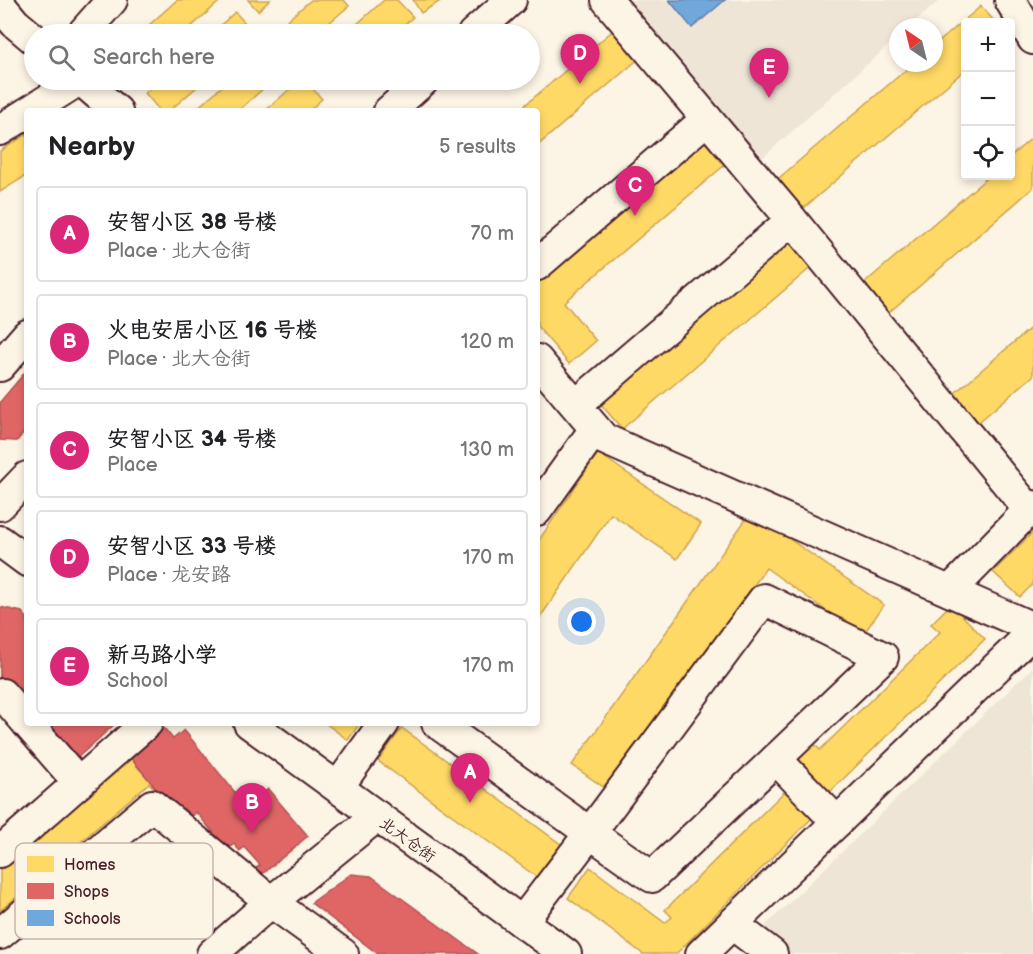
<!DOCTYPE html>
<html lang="en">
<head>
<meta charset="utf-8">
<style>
	body { margin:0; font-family:"Balsamiq Sans","LXGW WenKai TC",sans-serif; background:#f6f6f6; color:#202124 }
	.controls { position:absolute; right:18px; top:18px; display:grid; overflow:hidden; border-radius:6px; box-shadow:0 3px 9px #0003 }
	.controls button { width:54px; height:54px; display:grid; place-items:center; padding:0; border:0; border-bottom:2px solid #e0e0e0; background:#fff; color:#202124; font:30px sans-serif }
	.compass { position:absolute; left:889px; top:18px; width:54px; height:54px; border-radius:50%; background:#fff; box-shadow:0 3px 9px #0003; rotate:325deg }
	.you { position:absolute; left:582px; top:622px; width:21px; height:21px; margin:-15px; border:4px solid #fff; border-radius:50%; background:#1a73e8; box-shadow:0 0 0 9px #1a73e833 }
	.badge { display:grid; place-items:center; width:39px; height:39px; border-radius:50%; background:#db2777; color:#fff; font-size:20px; font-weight:700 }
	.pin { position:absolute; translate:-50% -50px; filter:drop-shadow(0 2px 3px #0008) }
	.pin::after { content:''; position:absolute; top:32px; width:21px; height:18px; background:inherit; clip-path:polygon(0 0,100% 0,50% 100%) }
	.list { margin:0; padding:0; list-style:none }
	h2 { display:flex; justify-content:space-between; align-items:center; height:78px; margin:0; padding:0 24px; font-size:26px }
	h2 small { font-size:20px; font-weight:400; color:#757577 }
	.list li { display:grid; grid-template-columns:39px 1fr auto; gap:18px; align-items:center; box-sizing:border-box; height:96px; margin:0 12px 12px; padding:0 12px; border:2px solid #e0e0e0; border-radius:6px }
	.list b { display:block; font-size:22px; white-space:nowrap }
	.list p { margin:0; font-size:20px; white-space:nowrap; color:#757577 }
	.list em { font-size:20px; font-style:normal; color:#757577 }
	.icon { flex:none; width:33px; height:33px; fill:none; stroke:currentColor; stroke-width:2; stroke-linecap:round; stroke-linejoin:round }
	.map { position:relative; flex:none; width:1033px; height:954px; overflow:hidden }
	.search { position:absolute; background:#fff; box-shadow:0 3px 9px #0003; left:24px; top:24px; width:516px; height:66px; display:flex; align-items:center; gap:15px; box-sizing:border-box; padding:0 21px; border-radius:33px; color:#757577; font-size:22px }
	.panel { position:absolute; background:#fff; box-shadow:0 3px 9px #0003; left:24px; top:108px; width:516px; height:618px; border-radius:6px }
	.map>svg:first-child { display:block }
</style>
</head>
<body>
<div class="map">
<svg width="1033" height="954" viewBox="0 0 1033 954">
	<rect width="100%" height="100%" fill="#fcf5e5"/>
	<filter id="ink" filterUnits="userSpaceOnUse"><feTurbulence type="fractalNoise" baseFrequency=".0167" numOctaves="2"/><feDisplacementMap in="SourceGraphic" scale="12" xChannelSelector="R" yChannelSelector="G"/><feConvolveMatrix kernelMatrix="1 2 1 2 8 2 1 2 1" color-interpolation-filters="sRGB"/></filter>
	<g filter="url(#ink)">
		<g fill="#eee5d7">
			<path d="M623,0H940L909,27H898V37L761,159Z"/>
			<path d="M1033,667V954H788L763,928Z"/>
		</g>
		<g fill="#ffd966" stroke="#c9a154" stroke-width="1.5">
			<path d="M177,0H218L219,2L183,34H139Z"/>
			<path d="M248,0H270L258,11Z"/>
			<path d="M311,0H344L349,6L316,34H283L278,28Z"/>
			<path d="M384,0H397L413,17L394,34H346Z"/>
			<path d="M413,0H442L421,13Z"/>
			<path d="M981,6L995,22H966V69L798,213L773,183L914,63H934V46Z"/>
			<path d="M235,12L255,34H211Z"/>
			<path d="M617,27L642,56L537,146V111H518Z"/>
			<path d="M160,80H205L169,111H160L145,93Z"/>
			<path d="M229,80H273L238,111H194Z"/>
			<path d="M300,80H305L322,99L309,111H265Z"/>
			<path d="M328,80H344L335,87Z"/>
			<path d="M708,129L733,158L564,302L596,341L569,364L537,326V274Z"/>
			<path d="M27,134V175L0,192V151Z"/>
			<path d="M1033,137V188L886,315L861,286L989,176H1010V157Z"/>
			<path d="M792,237L815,264L622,429L599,402Z"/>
			<path d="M1033,326V376L974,426L950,397Z"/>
			<path d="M27,370V428L17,441L0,440V402Z"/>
			<path d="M598,453L701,524L677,559L611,514L537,622V543Z"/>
			<path d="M751,512L884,605L862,636L766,568L609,791L572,765Z"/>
			<path d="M1033,532V584L1020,597L993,572Z"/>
			<path d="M951,604L985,639L826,796L793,762L813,743L820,750L940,632L931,624Z"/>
			<path d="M26,646L27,648V704L6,679L0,684V668Z"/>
			<path d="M44,723H65L53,733Z"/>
			<path d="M325,723H360L348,740Z"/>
			<path d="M402,728L562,845L538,878L378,761Z"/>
			<path d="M166,749L175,760L185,752L194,763L188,768L197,778L193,781L199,789L210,780L249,827L270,810L299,844L261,875L255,869L260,865L244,847L240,851L234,844L223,853L215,843L219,839L196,812L191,817L184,808L177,814L149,783L0,911V869L130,757L140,770Z"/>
			<path d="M785,791L812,818L676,954H643L568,898L590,867L665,923L672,917L665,910Z"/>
		</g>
		<g fill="#e06666" stroke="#b35154" stroke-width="1.5">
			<path d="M27,370V428L17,441L0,440V402Z"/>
			<path d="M0,607L22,612L27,618V704L6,679L0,684Z"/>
			<path d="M44,723H116L75,760Z"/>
			<path d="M164,728L173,739L184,730L247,807L268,789L308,836L261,875L255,869L260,865L244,847L240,851L234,844L223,853L215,843L219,839L196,812L191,817L184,808L177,814L130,757Z"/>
			<path d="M351,874L371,876L478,954H378L311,903Z"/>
		</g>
		<path fill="#6fa8dc" stroke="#647fa7" stroke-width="1.5" d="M669,0H725L692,28Z"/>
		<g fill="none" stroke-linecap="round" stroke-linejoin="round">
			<g stroke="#4a1f2b" stroke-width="34">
				<g id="minor">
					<path d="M607,0L792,220L1029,510"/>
					<path d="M1010,0L1033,39"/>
					<path d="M0,5L15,23L34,39"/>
					<path d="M82,34L112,0"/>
					<path d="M473,34L511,0"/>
					<path d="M81,80L117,111"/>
					<path d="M30,111L79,80"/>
					<path d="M389,111L424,80"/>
					<path d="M0,130L27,113"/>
					<path d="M537,265L707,119"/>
					<path d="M537,360L604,439L1033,628"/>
					<path d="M0,366L27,335"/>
					<path d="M576,405L792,220"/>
					<path d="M0,505L27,477"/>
					<path d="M537,510L595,429"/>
					<path d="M0,541L27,561"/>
					<path d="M950,591L1033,506"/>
					<path d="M0,696L2,694L27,723"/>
					<path d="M27,723L79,783"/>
					<path d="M249,723L566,954"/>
					<path d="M437,723L590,833L764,599L883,657L652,877L590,833L522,922"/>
					<path d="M776,759L837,822"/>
					<path d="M338,787L384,723"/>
					<path d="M0,852L147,723"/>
					<path d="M732,924L772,954"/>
					<path d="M0,934L152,805L271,902L212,954"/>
					<path d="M343,954L271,902L377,816"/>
					<path d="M701,954L1033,632"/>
				</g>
			</g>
			<use href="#minor" stroke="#fcf5e5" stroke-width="30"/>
		</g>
	</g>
	<g text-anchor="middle" stroke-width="6" stroke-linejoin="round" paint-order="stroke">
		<g font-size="16" fill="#4a1f2b" stroke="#fcf5e5">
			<text transform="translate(408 839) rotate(36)" y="6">北大仓街</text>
		</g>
	</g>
	<rect x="15" y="843" width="198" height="96" rx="9" fill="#fcf5e5" stroke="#c7b5ad" stroke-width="1.5"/>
	<rect x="27" y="856" width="27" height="16" fill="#ffd966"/>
	<rect x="27" y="883" width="27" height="16" fill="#e06666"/>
	<rect x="27" y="910" width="27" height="16" fill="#6fa8dc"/>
	<g font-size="16" fill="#4a1f2b">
		<text x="64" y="870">Homes</text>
		<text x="64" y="897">Shops</text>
		<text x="64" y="924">Schools</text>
	</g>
</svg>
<div class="controls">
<button>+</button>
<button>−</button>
<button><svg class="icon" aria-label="locate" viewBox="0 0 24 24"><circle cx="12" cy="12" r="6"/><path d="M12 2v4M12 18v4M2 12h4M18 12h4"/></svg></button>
</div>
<svg class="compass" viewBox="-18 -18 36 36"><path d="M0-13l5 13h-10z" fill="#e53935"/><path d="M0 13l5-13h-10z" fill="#757577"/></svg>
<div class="you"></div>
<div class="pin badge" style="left:470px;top:803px">A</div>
<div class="pin badge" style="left:252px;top:833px">B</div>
<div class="pin badge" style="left:635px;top:216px">C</div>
<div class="pin badge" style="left:580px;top:84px">D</div>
<div class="pin badge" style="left:769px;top:98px">E</div>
<div class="search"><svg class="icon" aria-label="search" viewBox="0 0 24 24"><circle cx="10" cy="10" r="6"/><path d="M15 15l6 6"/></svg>Search here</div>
<section class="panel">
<h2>Nearby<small>5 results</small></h2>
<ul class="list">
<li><span class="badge">A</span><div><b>安智小区 38 号楼</b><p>Place · 北大仓街</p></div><em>70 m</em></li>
<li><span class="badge">B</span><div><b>火电安居小区 16 号楼</b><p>Place · 北大仓街</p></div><em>120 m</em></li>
<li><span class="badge">C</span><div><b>安智小区 34 号楼</b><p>Place</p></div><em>130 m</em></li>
<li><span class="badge">D</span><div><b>安智小区 33 号楼</b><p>Place · 龙安路</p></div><em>170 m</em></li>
<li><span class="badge">E</span><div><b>新马路小学</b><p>School</p></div><em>170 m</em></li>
</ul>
</section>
</div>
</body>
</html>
